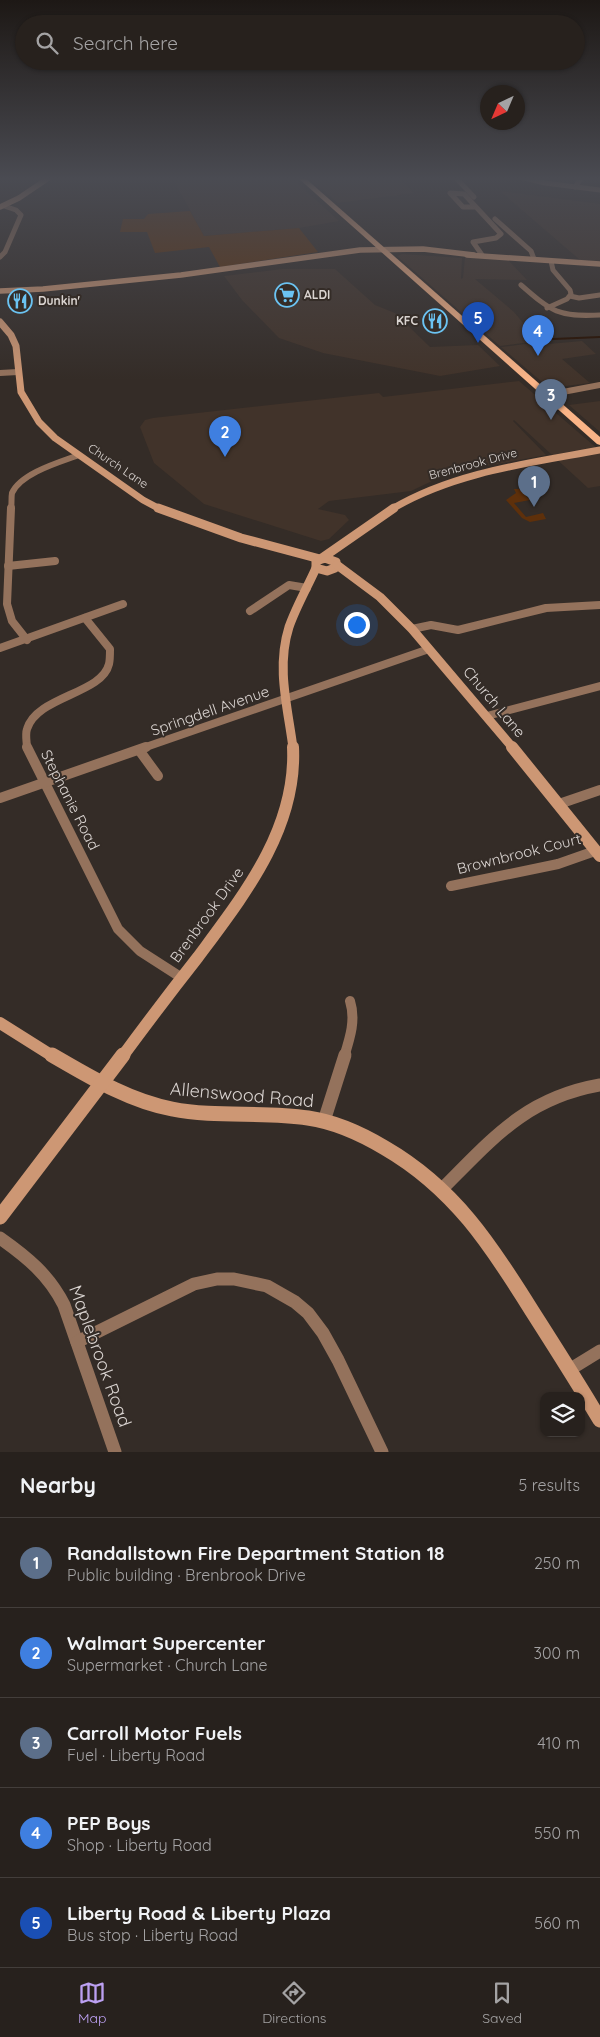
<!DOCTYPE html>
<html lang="en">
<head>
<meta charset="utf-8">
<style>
	body { margin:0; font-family:Quicksand,sans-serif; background:#332e2a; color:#f1f3f6 }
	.controls { position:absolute; right:15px; bottom:15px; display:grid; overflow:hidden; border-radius:10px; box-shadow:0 1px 4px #0004 }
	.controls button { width:45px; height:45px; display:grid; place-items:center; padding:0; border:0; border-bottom:1px solid #433e3b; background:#27211d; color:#f1f3f6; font:25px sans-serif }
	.compass { position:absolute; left:480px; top:85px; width:45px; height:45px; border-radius:50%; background:#27211d; box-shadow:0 1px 4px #0004; rotate:224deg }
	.you { position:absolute; left:356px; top:624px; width:18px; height:18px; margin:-12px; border:4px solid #fff; border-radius:50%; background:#1a73e8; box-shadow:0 0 0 8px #1a73e833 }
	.badge { display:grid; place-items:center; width:32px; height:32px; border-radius:50%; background:#bca0f2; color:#fff; font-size:16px; font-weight:700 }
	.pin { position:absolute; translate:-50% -41px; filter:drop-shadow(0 1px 2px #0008) }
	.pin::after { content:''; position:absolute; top:26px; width:18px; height:15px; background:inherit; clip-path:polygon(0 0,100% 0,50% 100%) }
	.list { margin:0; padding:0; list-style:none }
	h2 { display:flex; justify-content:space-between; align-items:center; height:65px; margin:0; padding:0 20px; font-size:21px }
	h2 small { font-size:16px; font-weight:400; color:#a4a3a4 }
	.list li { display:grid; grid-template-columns:32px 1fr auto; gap:15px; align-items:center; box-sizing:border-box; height:90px; padding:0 20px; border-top:1px solid #433e3b }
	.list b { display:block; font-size:19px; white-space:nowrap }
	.list p { margin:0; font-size:16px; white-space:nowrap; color:#a4a3a4 }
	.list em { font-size:16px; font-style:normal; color:#a4a3a4 }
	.icon { flex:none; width:28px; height:28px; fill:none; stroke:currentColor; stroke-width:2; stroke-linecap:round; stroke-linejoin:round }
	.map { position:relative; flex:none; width:600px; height:1452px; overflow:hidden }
	.search { position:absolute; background:#27211d; box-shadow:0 1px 4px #0004; left:15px; right:15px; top:15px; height:55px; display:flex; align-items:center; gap:12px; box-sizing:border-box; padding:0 18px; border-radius:28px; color:#a4a3a4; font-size:19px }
	.sheet { height:515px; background:#27211d }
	nav { display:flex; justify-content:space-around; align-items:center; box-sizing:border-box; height:70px; border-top:1px solid #433e3b; background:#27211d; font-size:14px; color:#a4a3a4 }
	nav a { display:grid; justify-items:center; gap:2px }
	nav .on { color:#bca0f2 }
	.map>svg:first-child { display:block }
</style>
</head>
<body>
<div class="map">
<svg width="600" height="1452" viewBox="0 0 600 1452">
	<rect width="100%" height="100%" fill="#342c27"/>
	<g fill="#41332a">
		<path d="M172,177H291L339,221L299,228L204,236Z"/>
		<path d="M398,177L414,193L338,203L309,178Z"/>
		<path d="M500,191L600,204V261L580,260Z"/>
		<path d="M402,254L462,258L461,279L463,278L465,257L509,261L527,280L475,279L514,312L529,330L524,331L531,339L527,340L530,342L500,346L397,256Z"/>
		<path d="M282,269H335L375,305L395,313L430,347L478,345L500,366L440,376L323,353L279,338L242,300L224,276Z"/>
		<path d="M582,341L596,354L562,359L590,383L549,388L501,347L533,343L538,345Z"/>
		<path d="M519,381L600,451V486L588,488L514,420L513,421L546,455L449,473L411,491L329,501L318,509L345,515L349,520L329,539L321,541L204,504L154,463L140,427L145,420L153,418L379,393L383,397Z"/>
		<path d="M600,401V432L569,405Z"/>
	</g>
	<g fill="#5e300b">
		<path d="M190,211L204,236L299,228L318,252L220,267L209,247L155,253L147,232H120L123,219H144L148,214Z"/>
		<path d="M514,489H519L530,500L514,503L526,517L543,513L546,519L530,522L522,518L506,500L516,493Z"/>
	</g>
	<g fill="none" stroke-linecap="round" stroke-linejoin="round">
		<path stroke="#271001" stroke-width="1" d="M476,178L485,177"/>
		<path stroke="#271001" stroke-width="2" d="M530,340L600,337"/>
		<g stroke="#94725c" stroke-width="5">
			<path d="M455,177L474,197"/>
			<path d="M520,177L545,183L600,190"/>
			<path d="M575,187L582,177"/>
			<path d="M476,207H463L450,193L464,194L501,234L496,238L473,242L482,255"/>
			<path d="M495,219L531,251L534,259"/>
			<path d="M0,257L5,252L21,215L16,210L4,206"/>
			<path d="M521,285C552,312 558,317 600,315"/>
			<path d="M570,296L579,298L600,295"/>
			<path d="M547,308L567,299L571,294L570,290L553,270L551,261"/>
		</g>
		<g stroke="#94725c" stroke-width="6">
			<path d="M0,373L18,372"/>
			<path d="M547,395L600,385"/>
			<path d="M11,509C12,504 11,498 12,493C21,473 60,462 79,455"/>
		</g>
		<g stroke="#94725c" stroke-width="8">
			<path d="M11,508L7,604L12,621L27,640"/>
			<path d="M8,566L55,561"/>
			<path d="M250,611L289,585L307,588"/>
			<path d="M412,629L431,625L458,630L546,608L600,605"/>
			<path d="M0,648L123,604"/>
			<path d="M487,716L600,686"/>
			<path d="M27,748C27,743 25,735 27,729C37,696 102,694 109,664C110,660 110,654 110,649L85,618"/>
			<path d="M143,748L429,649"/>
		</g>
		<g stroke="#94725c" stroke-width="10">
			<path d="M27,747L118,929L140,951L182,978"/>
			<path d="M139,750L158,776"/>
			<path d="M0,798L146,747"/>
			<path d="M559,804L600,790"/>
			<path d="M451,886L558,864L595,851"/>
			<path d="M344,1057C350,1038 356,1020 350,1001"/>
		</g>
		<g stroke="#94725c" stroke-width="13">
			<path d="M324,1121L345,1055"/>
			<path d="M443,1188C493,1138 526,1098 600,1085"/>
			<path d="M0,1238C27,1257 49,1275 64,1305L115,1452"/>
			<path d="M77,1342L194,1284L217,1279H234L267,1286L295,1302L308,1313L323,1333L338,1360L382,1452"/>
			<path d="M569,1370L600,1351"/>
		</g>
		<g stroke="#cd9774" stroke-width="5.5">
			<path d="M0,207L19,198L50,177"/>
			<path d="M467,255L600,264"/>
			<path d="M0,291L43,289L181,275L360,250L423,249L474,255"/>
		</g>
		<g stroke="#cd9774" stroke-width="7">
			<path d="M0,322L11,335L16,346L21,392L39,422L55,438L143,500L160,509"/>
			<path d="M392,509C454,472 530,463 600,450"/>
		</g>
		<g stroke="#cd9774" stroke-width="9">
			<path d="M158,508L241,538L320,559"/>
			<path d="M322,558L394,508"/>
			<path d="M325,558L336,562L335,568L327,571L316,568V561Z"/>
			<path d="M337,565L380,597L412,629L513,748"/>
			<path d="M293,748C288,708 276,668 289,627C296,607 307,588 316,568"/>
		</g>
		<g stroke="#cd9774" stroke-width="12">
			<path d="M512,747L600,856"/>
			<path d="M0,1023L54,1057"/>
			<path d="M122,1057C147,1023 172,990 198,957C244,895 297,829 293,747"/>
		</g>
		<g stroke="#cd9774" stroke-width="15">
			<path d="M52,1055C90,1077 129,1101 172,1109C216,1118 263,1111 308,1118C336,1122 360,1133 385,1148C454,1188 491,1245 532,1311C555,1347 578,1383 600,1420"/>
			<path d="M0,1217L123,1055"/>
		</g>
		<path fill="#fab487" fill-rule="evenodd" d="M297,177H304L600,437V445L597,444Z"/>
	</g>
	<linearGradient id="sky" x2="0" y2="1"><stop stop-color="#1d1815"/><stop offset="0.47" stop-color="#4a4b52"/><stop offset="1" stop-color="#4a4b52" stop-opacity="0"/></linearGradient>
	<rect width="600" height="380" fill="url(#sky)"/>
	<defs>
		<g id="supermarket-ring" transform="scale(1.25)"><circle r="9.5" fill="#342c27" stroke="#6bc3f2" stroke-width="1.5"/><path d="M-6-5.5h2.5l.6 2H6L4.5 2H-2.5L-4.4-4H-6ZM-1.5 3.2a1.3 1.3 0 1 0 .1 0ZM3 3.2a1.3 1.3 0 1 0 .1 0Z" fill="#6bc3f2"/></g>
		<g id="restaurant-ring" transform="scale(1.25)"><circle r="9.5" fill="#342c27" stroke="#6bc3f2" stroke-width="1.5"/><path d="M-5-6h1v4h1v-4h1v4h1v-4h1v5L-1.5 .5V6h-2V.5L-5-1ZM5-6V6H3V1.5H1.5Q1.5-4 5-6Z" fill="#6bc3f2"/></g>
	</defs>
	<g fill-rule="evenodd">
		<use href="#supermarket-ring" x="287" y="295"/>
		<use href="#restaurant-ring" x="20" y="301"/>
		<use href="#restaurant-ring" x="435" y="321"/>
	</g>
	<g text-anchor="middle" stroke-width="4" stroke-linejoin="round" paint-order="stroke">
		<g font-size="12" font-weight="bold" fill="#dad4d1" stroke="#342c27" text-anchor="start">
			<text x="304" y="299">ALDI</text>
			<text x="38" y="305">Dunkin'</text>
			<text x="418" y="325" text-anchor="end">KFC</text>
		</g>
		<g font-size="12" fill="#dad4d1" stroke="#342c27">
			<text transform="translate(473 464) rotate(-15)" y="4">Brenbrook Drive</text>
			<text transform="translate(118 466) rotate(34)" y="4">Church Lane</text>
		</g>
		<g font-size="15" fill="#dad4d1" stroke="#342c27">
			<text transform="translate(494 702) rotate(50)" y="5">Church Lane</text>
			<text transform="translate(210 711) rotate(-19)" y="5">Springdell Avenue</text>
			<text transform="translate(70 800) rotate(63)" y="5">Stephanie Road</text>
			<text transform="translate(519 854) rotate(-14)" y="5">Brownbrook Court</text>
			<text transform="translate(207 915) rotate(-54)" y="5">Brenbrook Drive</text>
		</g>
		<g font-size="18" fill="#dad4d1" stroke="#342c27">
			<text transform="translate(242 1095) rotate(5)" y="6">Allenswood Road</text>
			<text transform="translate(100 1356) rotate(70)" y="6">Maplebrook Road</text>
		</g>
	</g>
</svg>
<div class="controls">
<button><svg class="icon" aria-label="layers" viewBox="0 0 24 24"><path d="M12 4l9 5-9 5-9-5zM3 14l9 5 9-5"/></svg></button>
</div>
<svg class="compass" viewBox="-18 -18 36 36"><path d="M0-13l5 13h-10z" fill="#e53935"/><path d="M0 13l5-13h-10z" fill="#a4a3a4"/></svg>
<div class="you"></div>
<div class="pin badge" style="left:534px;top:507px;background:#5c6f8a">1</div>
<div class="pin badge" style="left:225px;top:457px;background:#3f7fe0">2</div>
<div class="pin badge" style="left:551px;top:420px;background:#5c6f8a">3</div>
<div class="pin badge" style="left:538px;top:356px;background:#3f7fe0">4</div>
<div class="pin badge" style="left:478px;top:343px;background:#1a4fb4">5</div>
<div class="search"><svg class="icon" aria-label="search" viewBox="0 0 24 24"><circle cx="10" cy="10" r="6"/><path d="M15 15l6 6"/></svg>Search here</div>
</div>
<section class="sheet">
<h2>Nearby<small>5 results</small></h2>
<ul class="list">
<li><span class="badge" style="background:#5c6f8a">1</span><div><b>Randallstown Fire Department Station 18</b><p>Public building · Brenbrook Drive</p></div><em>250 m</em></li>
<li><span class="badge" style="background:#3f7fe0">2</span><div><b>Walmart Supercenter</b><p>Supermarket · Church Lane</p></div><em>300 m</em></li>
<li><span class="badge" style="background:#5c6f8a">3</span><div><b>Carroll Motor Fuels</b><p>Fuel · Liberty Road</p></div><em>410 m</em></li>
<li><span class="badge" style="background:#3f7fe0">4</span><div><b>PEP Boys</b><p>Shop · Liberty Road</p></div><em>550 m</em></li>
<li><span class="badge" style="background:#1a4fb4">5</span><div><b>Liberty Road &amp; Liberty Plaza</b><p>Bus stop · Liberty Road</p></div><em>560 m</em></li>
</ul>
</section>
<nav>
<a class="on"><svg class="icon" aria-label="map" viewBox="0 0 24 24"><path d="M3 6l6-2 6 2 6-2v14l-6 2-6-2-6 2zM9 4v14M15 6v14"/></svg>Map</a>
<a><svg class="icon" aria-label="directions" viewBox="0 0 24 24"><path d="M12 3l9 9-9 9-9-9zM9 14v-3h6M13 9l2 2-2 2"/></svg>Directions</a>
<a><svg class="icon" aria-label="saved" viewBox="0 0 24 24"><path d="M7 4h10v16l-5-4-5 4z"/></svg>Saved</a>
</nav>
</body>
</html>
